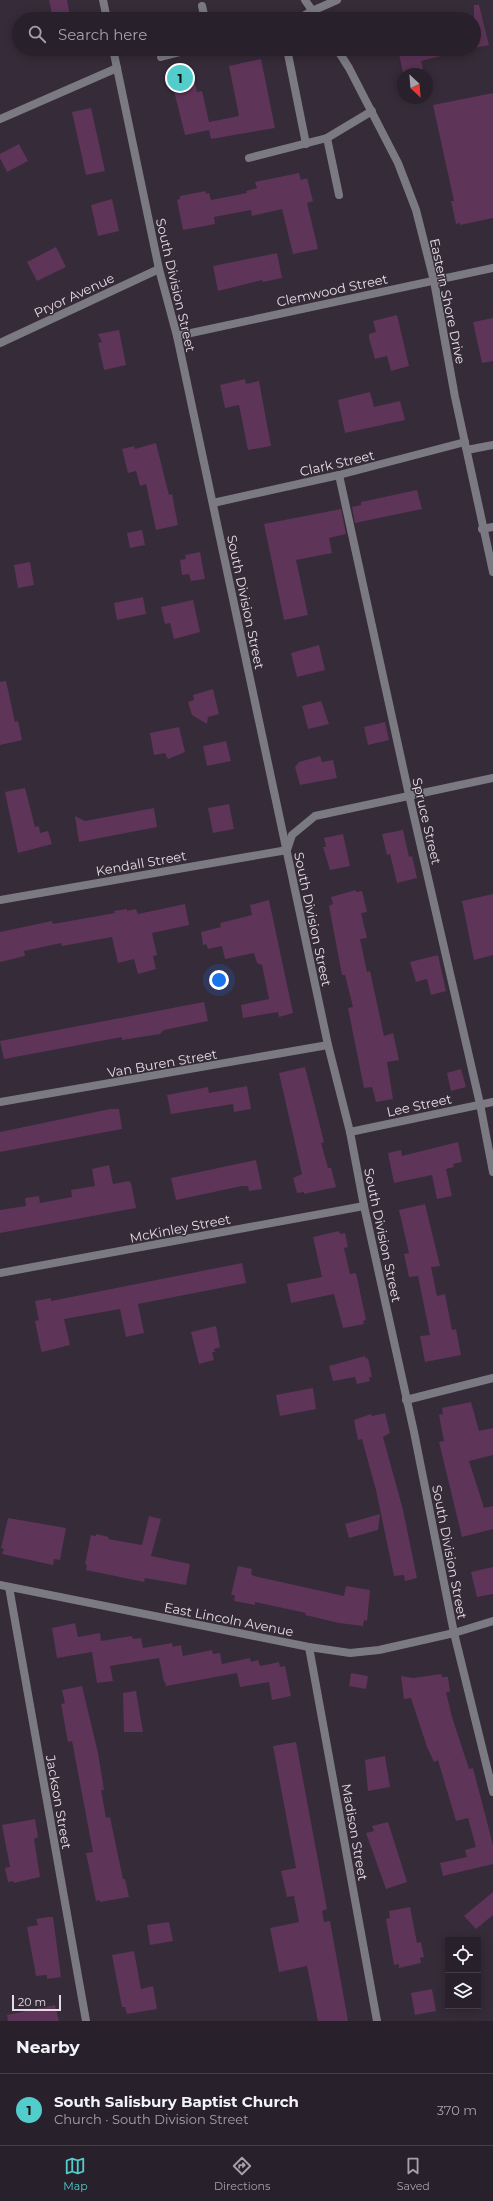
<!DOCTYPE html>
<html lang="en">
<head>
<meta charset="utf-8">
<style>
	body { margin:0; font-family:Montserrat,sans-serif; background:#302833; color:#f1f3f6 }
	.controls { position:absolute; right:12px; bottom:12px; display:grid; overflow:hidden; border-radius:0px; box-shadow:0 2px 10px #0003 }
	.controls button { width:36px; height:36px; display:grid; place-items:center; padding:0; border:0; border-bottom:1px solid #443e47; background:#28202b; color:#f1f3f6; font:20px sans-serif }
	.compass { position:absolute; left:397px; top:68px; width:36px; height:36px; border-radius:50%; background:#28202b; box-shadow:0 2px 10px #0003; rotate:154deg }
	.scale { position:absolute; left:12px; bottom:10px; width:49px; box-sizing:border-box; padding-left:4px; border:2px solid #e4dce5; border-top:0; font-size:11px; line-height:14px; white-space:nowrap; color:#e4dce5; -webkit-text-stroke:3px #362b39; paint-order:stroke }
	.you { position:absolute; left:219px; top:980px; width:14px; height:14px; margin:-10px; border:3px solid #fff; border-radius:50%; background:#1a73e8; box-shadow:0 0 0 6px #1a73e833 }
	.badge { display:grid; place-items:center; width:26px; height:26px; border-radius:50%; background:#52cdcb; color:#111; font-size:13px; font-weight:700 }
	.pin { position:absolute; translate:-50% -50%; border:2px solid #fff; box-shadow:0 1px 4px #0006 }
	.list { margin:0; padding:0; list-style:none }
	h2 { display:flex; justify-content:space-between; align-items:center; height:52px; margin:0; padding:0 16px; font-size:17px }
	h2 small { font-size:13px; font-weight:400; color:#a5a3a9 }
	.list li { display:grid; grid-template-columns:26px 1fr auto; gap:12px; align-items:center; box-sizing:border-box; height:72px; padding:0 16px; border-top:1px solid #443e47 }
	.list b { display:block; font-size:15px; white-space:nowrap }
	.list p { margin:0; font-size:13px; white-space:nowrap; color:#a5a3a9 }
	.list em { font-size:13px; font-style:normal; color:#a5a3a9 }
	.icon { flex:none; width:22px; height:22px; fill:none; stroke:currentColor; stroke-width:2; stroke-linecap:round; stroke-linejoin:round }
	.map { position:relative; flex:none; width:493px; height:2021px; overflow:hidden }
	.search { position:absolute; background:#28202b; box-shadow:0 2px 10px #0003; left:12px; right:12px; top:12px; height:44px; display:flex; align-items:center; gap:10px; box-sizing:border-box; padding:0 14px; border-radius:22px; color:#a5a3a9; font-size:15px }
	.sheet { height:124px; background:#28202b }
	nav { display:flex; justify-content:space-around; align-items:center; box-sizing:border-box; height:56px; border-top:1px solid #443e47; background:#28202b; font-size:11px; color:#a5a3a9 }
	nav a { display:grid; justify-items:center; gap:2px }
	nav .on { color:#52cdcb }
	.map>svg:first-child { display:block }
</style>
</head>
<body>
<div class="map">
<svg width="493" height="2021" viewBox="0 0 493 2021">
	<rect width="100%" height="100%" fill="#362b39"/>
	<g fill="#5e3458">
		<path d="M49,0H67L70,16L53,19Z"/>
		<path d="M474,5H479L489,45L474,48Z"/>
		<path d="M398,49H448L449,54L421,61L423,69L403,73Z"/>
		<path d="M261,59L275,128L211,139L209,130L185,135L172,83L174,82L173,73L187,70L189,80L194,79L197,92L202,91L209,122L239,116L229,66Z"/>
		<path d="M493,93V218L460,225V223L456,224L451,201H454L433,105Z"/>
		<path d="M91,108L105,171L86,175L72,112Z"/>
		<path d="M19,144L28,161L7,172L0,158V154Z"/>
		<path d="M299,173L301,180L307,178L313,201L307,203L318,249L293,254L282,209L252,216L251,210L214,217L215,224L183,230L177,200L180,199V196L206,191V194L209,193L211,200L247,193L246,191L257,188L255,182Z"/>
		<path d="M112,199L119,231L98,236L91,205Z"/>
		<path d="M56,247L66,267L37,281L27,262Z"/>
		<path d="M277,253L282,278L263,282L262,280L218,291L213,266Z"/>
		<path d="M397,315L409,366L391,371L387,356L375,359L369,338V334L376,332L373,321Z"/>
		<path d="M493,318V361L482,363L473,322Z"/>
		<path d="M119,330L126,365L104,370L98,343L102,342L98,334Z"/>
		<path d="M245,379L246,384L259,381L271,446L248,450L239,405L225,408L220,385Z"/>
		<path d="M370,392L374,407L400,401L405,420L345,433L338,400Z"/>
		<path d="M156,443L169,495L172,494L178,525L156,530L146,484L140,486L136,471L128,473L122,449L134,446L135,449Z"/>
		<path d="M417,490L422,509L355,523L352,507L361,505V502Z"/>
		<path d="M341,509L346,534L329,538L332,553L296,560L308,615L284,620L264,524Z"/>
		<path d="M142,530L145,545L130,548L127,533Z"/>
		<path d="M200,552L205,579L191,581L189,574L182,575L180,560L186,559L185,555Z"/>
		<path d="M30,562L34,585L18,588L14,565Z"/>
		<path d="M143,597L146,614L117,620L114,603Z"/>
		<path d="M193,600L200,632L174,639L170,623L165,624L161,607Z"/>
		<path d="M319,645L325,670L297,677L291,653Z"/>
		<path d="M6,681L15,722L18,721L22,740L0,745V682Z"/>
		<path d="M213,689L219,714L208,717L207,724L192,715L188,702L194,700L193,695Z"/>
		<path d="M321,701L329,724L308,729L302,706Z"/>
		<path d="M385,722L389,740L368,745L364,727Z"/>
		<path d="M179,727L185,752L168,759L165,753L154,755L150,733Z"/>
		<path d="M226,741L231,761L207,766L203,746Z"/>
		<path d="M320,756L322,762L333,760L337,778L300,785L295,767L299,762Z"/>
		<path d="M25,788L35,827L39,826L40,833L48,831L52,844L18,853L5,792Z"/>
		<path d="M229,804L234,829L213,833L208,808Z"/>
		<path d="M154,808L157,827L79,842L75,816L85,821Z"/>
		<path d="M403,830L409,857L412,856L417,878L397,883L390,854L387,855L382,834Z"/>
		<path d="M343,834L350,866L330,870L323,847H326L324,838Z"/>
		<path d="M356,890V892L362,891L367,912L361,913L367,938L360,939L367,972L370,971L384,1036L393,1033L399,1060L387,1062L393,1099L376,1102L372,1087L364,1088L348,1008L353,1007L345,975H342L329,906L333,904L331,897Z"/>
		<path d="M493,894V955L474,960L462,901Z"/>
		<path d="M269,900L293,1013L279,1017L278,1012L243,1018L241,1005L269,999L262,965L257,963L254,953L225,959L222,946L208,949L206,944L203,945L201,932L221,927L220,923L252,915L250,905Z"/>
		<path d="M185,904L189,925L152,933L157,955L153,956L156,969L138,974L134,959L118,963L112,937L62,946L61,943L24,951L25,956L0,962V932L52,921L53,924L115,913L114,911L127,909V911L136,909L138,914Z"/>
		<path d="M438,955L446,991L431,995L427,979L416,982L410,962Z"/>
		<path d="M204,1002L208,1021L164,1030L160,1034L122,1040V1037L4,1059L0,1041Z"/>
		<path d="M305,1067L324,1142L321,1143L328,1168H331L336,1187L304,1194V1192L297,1193L293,1178L302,1174L279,1073Z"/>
		<path d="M461,1069L466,1087L451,1091L447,1073Z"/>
		<path d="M247,1086L251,1109L234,1112L233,1104L171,1114L167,1095L208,1087L209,1093Z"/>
		<path d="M110,1109H119L122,1129L0,1152V1132Z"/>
		<path d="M458,1142L462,1162L453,1164L454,1167L446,1169L452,1196L437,1199L432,1175L394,1183L388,1153L401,1150L402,1156Z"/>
		<path d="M256,1160L262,1189L249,1191L248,1186H242L176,1200L171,1178Z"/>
		<path d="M109,1165L113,1184L129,1181L131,1183L136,1208L0,1233V1210L26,1206L25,1198L39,1196L40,1203L72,1197L71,1190L95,1186L92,1169Z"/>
		<path d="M425,1204L440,1266L431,1267L437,1296L445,1294L452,1330L456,1329L461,1355L425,1362L420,1336L430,1335L418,1276L409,1277L404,1254L409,1253L399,1210Z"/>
		<path d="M339,1231L340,1234L345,1233L348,1247L344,1248L350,1274L356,1273L366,1320L363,1321L364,1324L343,1328L334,1294L291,1303L287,1284L322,1277L313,1237Z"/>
		<path d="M242,1263L246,1283L138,1304L144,1333L126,1337L120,1309L64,1319L70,1345L42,1352L41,1350L35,1321L39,1320L35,1301L51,1298V1301Z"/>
		<path d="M216,1326L220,1347L214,1349L215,1352H212L214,1360L199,1364L191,1332Z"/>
		<path d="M365,1356L366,1359L368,1358L372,1377H369L370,1381L357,1384L355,1377L333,1381L329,1366Z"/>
		<path d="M313,1388L316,1409L280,1416L276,1395Z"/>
		<path d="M471,1402L479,1431L493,1428V1455L469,1461L484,1508L493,1506V1529L462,1537L439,1442L444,1441L439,1415L443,1414L442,1408Z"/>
		<path d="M385,1413L390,1433L383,1437L403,1510L417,1578L405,1581L404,1575L394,1576L376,1490L362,1439L358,1440L354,1420L371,1414L372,1416Z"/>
		<path d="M380,1514L378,1530L349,1538L345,1524Z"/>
		<path d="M149,1516L161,1519L151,1556L190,1564L186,1585L145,1578L144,1582L86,1570L87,1565L85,1564L91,1535L96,1536V1534L109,1537L108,1539L142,1545Z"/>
		<path d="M8,1518L66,1528L60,1560L54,1559L53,1565L2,1554L4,1549L1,1548Z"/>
		<path d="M238,1566L252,1569L251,1574L254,1576L344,1596L346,1586L370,1590L367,1621L364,1620L363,1626L339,1623L305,1615L306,1613L255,1602V1605L234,1601L235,1595H231Z"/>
		<path d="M493,1567V1594L477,1597L471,1572Z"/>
		<path d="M75,1623L78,1637L100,1633L101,1641L132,1636L133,1639L141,1638L143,1648L172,1643L173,1647L181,1645L183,1656L212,1650L213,1654L220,1653L222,1664L250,1658L251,1662L258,1660L260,1666L279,1662L280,1667L285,1666L291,1696L272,1700L269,1682L240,1687L237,1673L166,1686L165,1682H164L159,1658L110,1666L113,1681L97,1683L92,1652L57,1658L52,1628Z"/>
		<path d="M351,1673L368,1676L366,1689L349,1686Z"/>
		<path d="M441,1674L442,1677H448L450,1692H446L452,1717L469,1769L473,1768L493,1845V1864L443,1876L440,1863L467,1857L465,1850L476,1847L468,1818L456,1821L438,1760L434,1762L427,1747L411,1698L404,1699L401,1676L413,1678Z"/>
		<path d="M82,1686L98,1753L104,1790H101L106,1818L110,1817L123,1879H125L129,1897L100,1902V1900L96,1901L86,1853L93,1852L72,1741L68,1742L61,1704L65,1703L62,1690Z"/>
		<path d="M136,1691L143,1732H124L123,1693Z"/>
		<path d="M296,1742L327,1909L322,1911L324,1922L330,1921L348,2021H318L307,1966L279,1972L270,1928L299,1922L294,1896L287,1897L281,1871L296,1868L273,1746Z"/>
		<path d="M385,1756L390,1787L368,1791L365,1760Z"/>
		<path d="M35,1819L38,1837L34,1839L40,1877L14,1883L13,1881L8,1882L5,1868L10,1867L2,1825Z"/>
		<path d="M388,1822L407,1882L386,1889L366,1833L374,1831L372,1826Z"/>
		<path d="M493,1892V1915L476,1929L464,1916Z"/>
		<path d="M410,1907L417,1943L421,1942L424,1957L420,1958L421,1963L399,1968V1964L394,1965L386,1919L390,1918L389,1911Z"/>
		<path d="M48,1917H53L61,1977L47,1979V1975L36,1976L27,1927L38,1925L36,1919Z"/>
		<path d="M169,1922L173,1941L150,1945L147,1925Z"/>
		<path d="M134,1951L141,1989L153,1986L157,2009L127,2014L125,2007H122L112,1955Z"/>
		<path d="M432,1989L436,2011L415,2015L411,1993Z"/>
		<path d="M55,2005L59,2021H8L7,2015Z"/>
	</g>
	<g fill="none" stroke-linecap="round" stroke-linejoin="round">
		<g stroke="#7b7a83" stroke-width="8">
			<path d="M202,6L205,19"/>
			<path d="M298,19L312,11"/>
			<path d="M287,49L306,144"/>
			<path d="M161,57L192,49"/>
			<path d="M249,158L327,138"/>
			<path d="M339,195L327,138L372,111"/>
			<path d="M467,450L493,445"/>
			<path d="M482,529L493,527"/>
		</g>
		<g stroke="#7b7a83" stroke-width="8">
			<path d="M103,0L107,19"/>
			<path d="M312,11L337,0"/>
			<path d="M113,49L159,269L177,336L328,1045L350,1132L364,1206L414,1432L454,1633L493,1792"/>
			<path d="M0,119L117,68"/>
			<path d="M177,336L493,268"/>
			<path d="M0,343L159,269"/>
			<path d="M339,475L409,795L480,1104L493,1172"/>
			<path d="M213,503L339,475L465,442"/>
			<path d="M0,900L287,850L292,835L315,816L493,778"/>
			<path d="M0,1102L328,1045"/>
			<path d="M350,1132L493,1102"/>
			<path d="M0,1273L364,1206"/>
			<path d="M406,1400L493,1378"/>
			<path d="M0,1585L309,1647L350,1653L379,1650L454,1633L493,1621"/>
			<path d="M9,1587L86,2021"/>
			<path d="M309,1647L377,2021"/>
		</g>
		<g stroke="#7b7a83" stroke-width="8">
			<path d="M305,0L318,19"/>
			<path d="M337,49L349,68L398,163L416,210L434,281L455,397L493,572"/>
		</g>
	</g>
	<g text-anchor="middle" stroke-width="3" stroke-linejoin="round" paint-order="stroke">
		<g font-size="13" fill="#e4dce5" stroke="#362b39">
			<text transform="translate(176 285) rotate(77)" y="5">South Division Street</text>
			<text transform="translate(332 290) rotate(-12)" y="5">Clemwood Street</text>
			<text transform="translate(74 295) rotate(-25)" y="5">Pryor Avenue</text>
			<text transform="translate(448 301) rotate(78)" y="5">Eastern Shore Drive</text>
			<text transform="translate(337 463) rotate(-13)" y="5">Clark Street</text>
			<text transform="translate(246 602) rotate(78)" y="5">South Division Street</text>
			<text transform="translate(427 821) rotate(77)" y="5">Spruce Street</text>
			<text transform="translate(141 863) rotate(-10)" y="5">Kendall Street</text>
			<text transform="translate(313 919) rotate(78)" y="5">South Division Street</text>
			<text transform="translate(162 1063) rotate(-10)" y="5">Van Buren Street</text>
			<text transform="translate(419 1105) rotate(-12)" y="5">Lee Street</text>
			<text transform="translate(180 1228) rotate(-11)" y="5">McKinley Street</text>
			<text transform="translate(383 1235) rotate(78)" y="5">South Division Street</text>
			<text transform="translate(450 1552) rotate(79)" y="5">South Division Street</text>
			<text transform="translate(229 1619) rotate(11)" y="5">East Lincoln Avenue</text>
			<text transform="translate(59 1802) rotate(80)" y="5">Jackson Street</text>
			<text transform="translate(355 1832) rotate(80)" y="5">Madison Street</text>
		</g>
	</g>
</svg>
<div class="controls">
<button><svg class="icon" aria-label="locate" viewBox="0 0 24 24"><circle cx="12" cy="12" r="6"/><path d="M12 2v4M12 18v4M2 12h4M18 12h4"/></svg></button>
<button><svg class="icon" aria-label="layers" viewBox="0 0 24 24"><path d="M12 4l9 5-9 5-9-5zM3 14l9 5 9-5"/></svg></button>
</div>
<svg class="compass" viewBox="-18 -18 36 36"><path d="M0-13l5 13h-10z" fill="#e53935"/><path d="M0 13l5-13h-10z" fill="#a5a3a9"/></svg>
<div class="scale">20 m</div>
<div class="you"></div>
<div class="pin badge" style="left:180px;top:78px">1</div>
<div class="search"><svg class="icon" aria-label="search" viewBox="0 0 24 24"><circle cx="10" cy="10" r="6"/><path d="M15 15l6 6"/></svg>Search here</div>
</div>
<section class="sheet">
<h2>Nearby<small></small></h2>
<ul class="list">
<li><span class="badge">1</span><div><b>South Salisbury Baptist Church</b><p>Church · South Division Street</p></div><em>370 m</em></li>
</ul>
</section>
<nav>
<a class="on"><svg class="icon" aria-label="map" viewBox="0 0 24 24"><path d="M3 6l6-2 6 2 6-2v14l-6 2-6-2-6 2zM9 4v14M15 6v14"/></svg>Map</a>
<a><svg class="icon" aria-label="directions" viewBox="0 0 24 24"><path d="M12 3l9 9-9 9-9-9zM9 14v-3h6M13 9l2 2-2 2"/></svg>Directions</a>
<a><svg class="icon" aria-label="saved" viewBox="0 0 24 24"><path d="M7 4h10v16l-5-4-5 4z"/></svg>Saved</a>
</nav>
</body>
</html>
